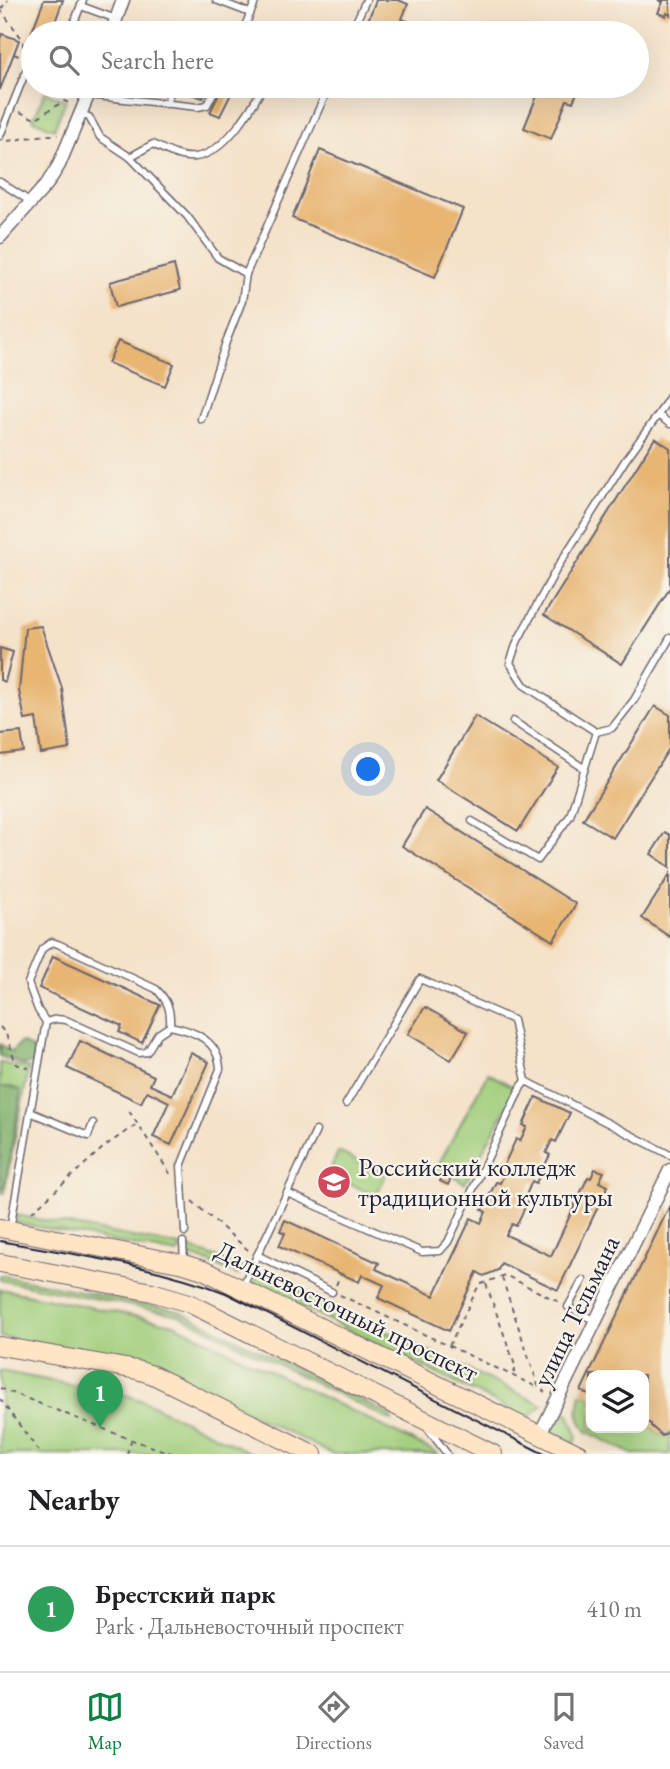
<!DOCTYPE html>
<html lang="en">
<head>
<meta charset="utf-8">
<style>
	body { margin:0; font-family:"EB Garamond",serif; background:#f2f2f2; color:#202124 }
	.controls { position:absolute; right:21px; bottom:21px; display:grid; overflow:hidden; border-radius:14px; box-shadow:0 7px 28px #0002 }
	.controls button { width:63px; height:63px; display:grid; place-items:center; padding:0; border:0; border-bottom:2px solid #e0e0e0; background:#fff; color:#202124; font:35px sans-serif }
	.you { position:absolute; left:369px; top:770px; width:24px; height:24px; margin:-18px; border:5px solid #fff; border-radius:50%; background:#1a73e8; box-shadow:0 0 0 10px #1a73e833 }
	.badge { display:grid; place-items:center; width:46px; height:46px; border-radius:50%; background:#0b8043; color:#fff; font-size:23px; font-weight:700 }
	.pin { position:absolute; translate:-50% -58px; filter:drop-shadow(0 2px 4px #0008) }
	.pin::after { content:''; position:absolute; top:37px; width:24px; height:21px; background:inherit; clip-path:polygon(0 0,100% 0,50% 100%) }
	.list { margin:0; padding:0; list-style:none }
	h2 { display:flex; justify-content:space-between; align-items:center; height:91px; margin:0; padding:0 28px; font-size:30px }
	h2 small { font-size:23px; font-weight:400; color:#757577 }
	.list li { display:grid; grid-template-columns:46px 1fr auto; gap:21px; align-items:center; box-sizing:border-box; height:126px; padding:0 28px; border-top:2px solid #e0e0e0 }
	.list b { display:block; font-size:26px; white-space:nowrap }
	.list p { margin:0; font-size:23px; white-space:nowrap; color:#757577 }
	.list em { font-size:23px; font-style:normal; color:#757577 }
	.icon { flex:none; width:38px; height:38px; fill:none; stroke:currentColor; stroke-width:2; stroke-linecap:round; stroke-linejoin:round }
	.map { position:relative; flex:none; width:670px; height:1454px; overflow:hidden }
	.search { position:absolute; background:#fff; box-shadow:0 7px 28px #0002; left:21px; right:21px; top:21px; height:77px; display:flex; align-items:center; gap:18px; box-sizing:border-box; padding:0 24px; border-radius:38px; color:#757577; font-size:26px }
	.sheet { height:217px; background:#fff }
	nav { display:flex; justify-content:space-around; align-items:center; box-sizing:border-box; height:98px; border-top:2px solid #e0e0e0; background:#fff; font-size:19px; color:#757577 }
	nav a { display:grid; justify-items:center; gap:4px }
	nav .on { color:#0b8043 }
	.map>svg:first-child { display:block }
</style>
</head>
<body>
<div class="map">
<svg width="670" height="1454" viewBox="0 0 670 1454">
	<rect width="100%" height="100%" fill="#f7f3e8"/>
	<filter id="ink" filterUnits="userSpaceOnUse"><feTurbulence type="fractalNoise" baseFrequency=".0143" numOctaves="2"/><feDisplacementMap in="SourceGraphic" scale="14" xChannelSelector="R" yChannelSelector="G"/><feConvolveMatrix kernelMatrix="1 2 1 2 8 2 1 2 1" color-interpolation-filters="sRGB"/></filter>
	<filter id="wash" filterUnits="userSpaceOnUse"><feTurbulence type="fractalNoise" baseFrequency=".00686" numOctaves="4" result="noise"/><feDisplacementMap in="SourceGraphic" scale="28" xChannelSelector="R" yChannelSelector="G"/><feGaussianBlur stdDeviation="1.57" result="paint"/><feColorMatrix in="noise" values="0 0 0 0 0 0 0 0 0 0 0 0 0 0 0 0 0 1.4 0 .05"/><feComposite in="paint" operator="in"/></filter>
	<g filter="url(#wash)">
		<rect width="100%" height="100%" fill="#f4e2c9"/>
		<g fill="#a1ce7c" stroke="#62785c" stroke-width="2">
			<path d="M45,92L66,100L54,129L33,120Z"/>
			<path d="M0,1063L29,1068L4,1193L0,1192Z"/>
			<path d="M488,1073L517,1089L465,1183L437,1167Z"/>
			<path d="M338,1152L386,1174L376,1196L328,1174Z"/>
			<path d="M16,1215L180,1246V1251L177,1254L17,1223Z"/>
			<path d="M187,1247L246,1268L238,1275L209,1262L188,1256Z"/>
			<path d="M255,1270L543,1405L528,1418L525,1417L254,1283L253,1275Z"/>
			<path d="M0,1275L179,1311L389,1414L392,1421L179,1315L0,1280Z"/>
			<path d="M0,1289L174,1324L439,1454H332L157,1368L139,1362L0,1337Z"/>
			<path d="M0,1371L129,1396L146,1402L253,1454H0Z"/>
			<path d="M587,1393L591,1396V1428H644V1421L651,1424V1427L662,1436L668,1432L670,1433V1454H632L588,1432C577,1421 577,1409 581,1394L585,1396Z"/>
			<path d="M559,1409L569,1414L577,1436L575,1443L551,1431V1426Z"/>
		</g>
		<g fill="#80b16c" stroke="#516a54" stroke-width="2">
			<path d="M21,1042L33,1049L34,1063L24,1065L0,1056V1044L12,1052Z"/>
			<path d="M0,1087H11L20,1090V1099L6,1178L3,1189H0Z"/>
		</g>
		<g id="blocks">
			<g fill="#e8b572">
				<path d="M44,0H63L51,33H33V44L28,42Z"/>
				<path d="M376,0H398L408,4L402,19L438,33H363Z"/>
				<path d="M658,0H670V15L667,13L666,16L658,13L663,2Z"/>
				<path d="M606,25L619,30L618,33H603Z"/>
				<path d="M2,34L19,40L0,90V39Z"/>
				<path d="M184,86H208L203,98L182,91Z"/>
				<path d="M223,86H235L220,116L210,112Z"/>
				<path d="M541,86H580L573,102L567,100L551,139L524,128Z"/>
				<path d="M320,150L463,209L435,277L292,218Z"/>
				<path d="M174,265L180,290L116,307L110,282Z"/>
				<path d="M118,341L174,364L165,386L108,363Z"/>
				<path d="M655,438L670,448V588L622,664L544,615Z"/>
				<path d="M41,626L62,688L70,749L41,754L36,718L25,720L19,691L25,628Z"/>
				<path d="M0,648L13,652L5,682L0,680Z"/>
				<path d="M655,706L670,715V747L613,838L583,820Z"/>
				<path d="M475,716L558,767L518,831L436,780Z"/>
				<path d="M21,732L24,752L0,755V734Z"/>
				<path d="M425,809L576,904L553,941L402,846Z"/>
				<path d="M665,832L670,835V867L651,854Z"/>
				<path d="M670,874V937L642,918Z"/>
				<path d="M53,956L160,1005L142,1043L119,1032L122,1026L39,988Z"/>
				<path d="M425,1007L468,1032L451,1060L408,1034Z"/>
				<path d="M80,1041L154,1076L150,1085L172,1095L191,1053L209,1062L171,1145L153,1137L169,1102L147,1091L141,1103L67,1068Z"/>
				<path d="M536,1097L570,1113L556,1142L552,1140L546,1153L550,1155L536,1183L532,1181L526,1195L530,1197L516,1226L512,1224L506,1235L551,1256L588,1177L591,1178L595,1169L604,1172L599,1182L608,1186L558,1290L501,1263L498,1270L484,1276L477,1272L449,1331L378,1298L384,1285L362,1275L359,1282L279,1246L285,1233L280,1231L285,1220L379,1263L376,1269L434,1296L471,1218L481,1223L486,1212L482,1210L496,1182L500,1183L507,1169L503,1167L516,1139L520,1141L527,1127L523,1125Z"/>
				<path d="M443,1174L451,1178L448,1185L440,1181Z"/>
				<path d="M670,1205V1433L668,1432L662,1436L651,1426V1424L644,1421V1375H591V1396L581,1391Z"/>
			</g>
		</g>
	</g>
	<g filter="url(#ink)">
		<use href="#blocks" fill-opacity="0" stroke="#6c656d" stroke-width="2"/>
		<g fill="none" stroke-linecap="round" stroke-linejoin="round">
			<g stroke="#6c656d" stroke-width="9">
				<g id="lane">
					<path d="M216,0L250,13"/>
					<path d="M81,6L116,19"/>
					<path d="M70,33L83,0"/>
					<path d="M242,33L256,0"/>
					<path d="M351,33L366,0"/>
					<path d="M88,95L198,107L207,105L217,86"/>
					<path d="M166,104L173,86"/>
					<path d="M81,114L89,117L100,137L130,157L153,144C165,150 181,159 195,157C224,154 252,109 263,86"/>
					<path d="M0,136L26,71L33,64"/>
					<path d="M130,157L187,216L218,258L246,274L242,301L226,342L201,419"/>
					<path d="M0,182L31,202"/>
					<path d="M246,274L329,86"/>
					<path d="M670,396L658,415L670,424"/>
					<path d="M658,415L626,459L557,568L517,642L510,663L524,685L596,732L612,728L634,700L670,638"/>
					<path d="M513,721L585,769"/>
					<path d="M472,821L538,860L570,816L596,732"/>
					<path d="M46,1022L56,1019L66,1020L139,1053L147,1052L158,1034L170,1026C195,1031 219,1041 220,1069L181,1166L185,1232"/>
					<path d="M346,1104L420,979L513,1020L526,1081"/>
					<path d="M30,1112L88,1136L93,1123"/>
					<path d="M287,1193L316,1131"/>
					<path d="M10,1229L46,1022L38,1010L28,983L42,949L52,942L58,944L156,989C168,1001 171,1010 170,1026"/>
					<path d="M183,1242L184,1261"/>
					<path d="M257,1255L332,1292"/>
					<path d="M583,1280L568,1307L596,1321"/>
					<path d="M243,1285L287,1193L422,1252L440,1251L448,1242L521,1087L526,1081L670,1155"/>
					<path d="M426,1426L447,1454"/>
				</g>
			</g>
			<g stroke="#6c656d" stroke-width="15">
				<g id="street">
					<path d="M111,33L123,0"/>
					<path d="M0,237L47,184L59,165L92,86"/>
					<path d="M540,1434L670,1170"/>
				</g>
			</g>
			<g stroke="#6c656d" stroke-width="20">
				<g id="secondary">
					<path d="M0,1228L184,1264L203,1270L579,1454"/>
					<path d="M0,1263L152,1292L189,1303L493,1454"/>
					<path d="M0,1346L137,1370L153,1375L313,1454"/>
				</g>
			</g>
			<g stroke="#6c656d" stroke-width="2" stroke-dasharray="5 5" stroke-linecap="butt">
				<path d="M0,9L23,40V57"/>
				<path d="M1,9L8,0"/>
				<path d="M14,54L23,58"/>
				<path d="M52,86L73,97"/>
				<path d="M20,112L35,119L64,101L71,104"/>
				<path d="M8,141L45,135H58"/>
				<path d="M0,1027L6,1034L16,1064L29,1068"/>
				<path d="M129,1111L171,1175"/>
				<path d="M192,1201L248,1250"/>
				<path d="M32,1212L105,1146L137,1124"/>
				<path d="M502,1278L539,1388L545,1392"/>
				<path d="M486,1284L516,1368L513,1374"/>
				<path d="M336,1285L341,1274"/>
				<path d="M340,1295L539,1388"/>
				<path d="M449,1346L479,1285L505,1275L561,1303"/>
				<path d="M0,1388L132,1440L174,1454"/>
				<path d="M0,1399L41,1454"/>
				<path d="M127,1454L131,1441"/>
			</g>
			<use href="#lane" stroke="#fff" stroke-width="6"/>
			<use href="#street" stroke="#fff" stroke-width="12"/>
			<use href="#secondary" stroke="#ffe4c6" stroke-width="18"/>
			<path stroke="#22223b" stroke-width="2" d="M0,1241C76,1255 154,1265 226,1293L544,1454"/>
		</g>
	</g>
	<defs>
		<g id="university-disc" transform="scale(1.75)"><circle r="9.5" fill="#d1495b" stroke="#f7f3e8"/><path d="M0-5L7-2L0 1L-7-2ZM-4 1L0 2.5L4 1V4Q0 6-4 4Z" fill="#fff"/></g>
	</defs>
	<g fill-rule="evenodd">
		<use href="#university-disc" x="334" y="1182"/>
	</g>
	<g text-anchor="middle" stroke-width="5" stroke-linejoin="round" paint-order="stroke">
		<g font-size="26" fill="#22223b" stroke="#f7f3e8" text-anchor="start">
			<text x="358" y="1176">Российский колледж<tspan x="358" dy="30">традиционной культуры</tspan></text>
		</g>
		<g font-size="26" fill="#22223b" stroke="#f7f3e8">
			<text transform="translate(347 1311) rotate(26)" y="9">Дальневосточный проспект</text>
			<text transform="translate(576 1311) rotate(-64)" y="9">улица Тельмана</text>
		</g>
	</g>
</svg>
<div class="controls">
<button><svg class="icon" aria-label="layers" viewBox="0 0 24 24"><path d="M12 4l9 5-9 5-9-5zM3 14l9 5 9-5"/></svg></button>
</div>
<div class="you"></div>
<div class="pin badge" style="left:100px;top:1428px;background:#2e9e5b">1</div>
<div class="search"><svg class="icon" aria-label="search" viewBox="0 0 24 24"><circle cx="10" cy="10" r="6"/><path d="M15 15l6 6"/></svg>Search here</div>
</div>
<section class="sheet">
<h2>Nearby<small></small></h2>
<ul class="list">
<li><span class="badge" style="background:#2e9e5b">1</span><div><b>Брестский парк</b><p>Park · Дальневосточный проспект</p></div><em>410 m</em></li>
</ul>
</section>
<nav>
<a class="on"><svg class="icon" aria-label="map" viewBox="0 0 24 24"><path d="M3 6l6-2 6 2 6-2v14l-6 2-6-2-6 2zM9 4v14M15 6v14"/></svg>Map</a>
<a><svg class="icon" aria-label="directions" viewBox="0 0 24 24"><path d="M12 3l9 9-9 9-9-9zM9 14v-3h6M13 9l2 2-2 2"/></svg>Directions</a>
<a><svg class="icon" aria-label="saved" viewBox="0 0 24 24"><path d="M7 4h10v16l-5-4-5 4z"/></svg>Saved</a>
</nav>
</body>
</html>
